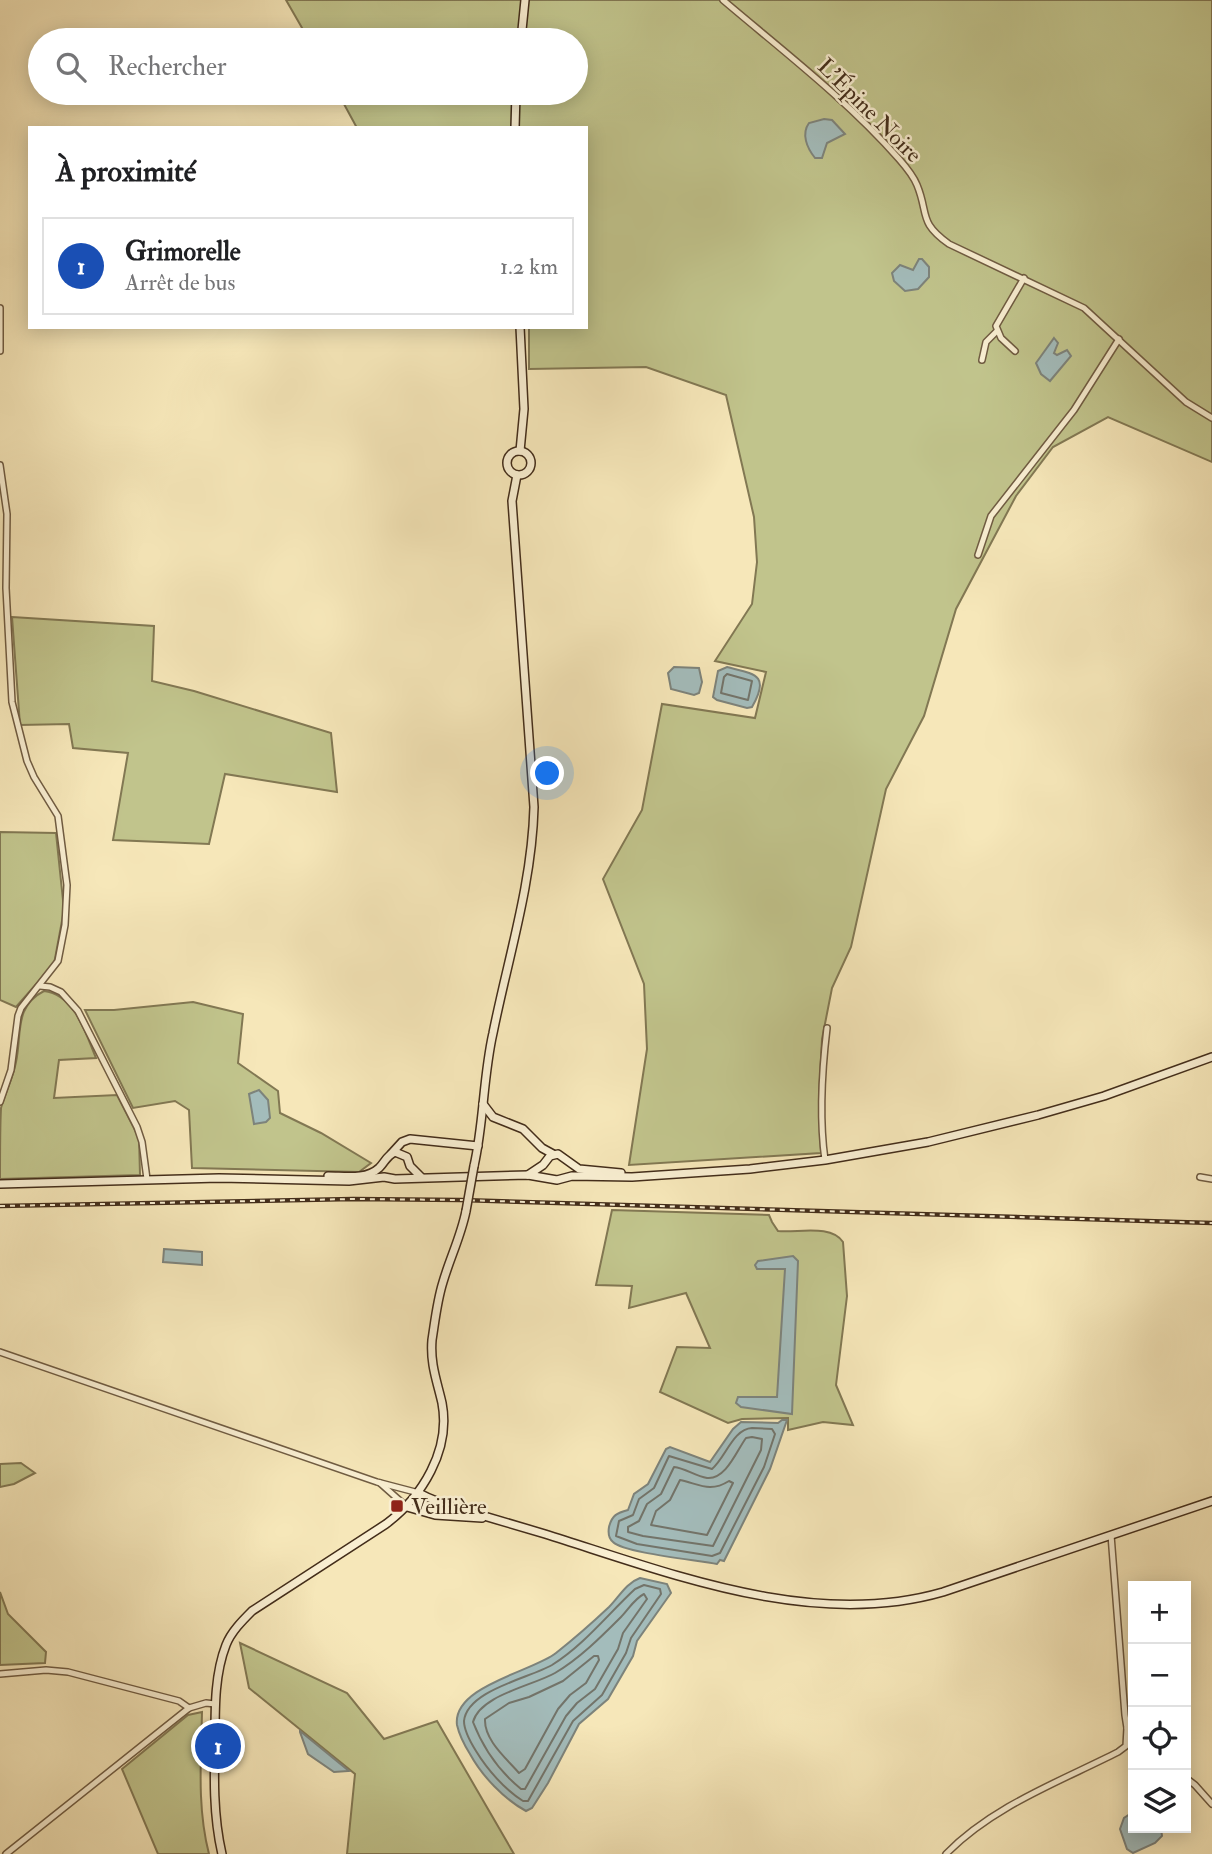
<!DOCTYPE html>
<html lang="fr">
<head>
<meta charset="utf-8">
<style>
	body { margin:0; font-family:"IM FELL Double Pica",serif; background:#f6f6f6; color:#202124 }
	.controls { position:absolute; right:21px; bottom:21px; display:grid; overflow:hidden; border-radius:0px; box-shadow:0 4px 18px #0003 }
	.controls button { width:63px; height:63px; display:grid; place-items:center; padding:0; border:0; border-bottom:2px solid #e0e0e0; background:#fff; color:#202124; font:35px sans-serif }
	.you { position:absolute; left:548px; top:774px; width:24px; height:24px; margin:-18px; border:5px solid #fff; border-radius:50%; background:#1a73e8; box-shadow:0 0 0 10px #1a73e833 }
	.badge { display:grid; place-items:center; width:46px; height:46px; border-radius:50%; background:#2563eb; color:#fff; font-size:23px; font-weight:700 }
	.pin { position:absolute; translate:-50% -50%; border:4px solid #fff; box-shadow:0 2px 7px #0006 }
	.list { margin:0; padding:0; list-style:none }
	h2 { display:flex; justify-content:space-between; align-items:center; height:91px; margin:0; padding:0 28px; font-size:30px }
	h2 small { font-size:23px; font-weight:400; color:#757577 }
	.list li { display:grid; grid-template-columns:46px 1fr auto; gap:21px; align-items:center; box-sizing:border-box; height:98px; margin:0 14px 14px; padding:0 14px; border:2px solid #e0e0e0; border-radius:0px }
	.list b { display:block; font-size:26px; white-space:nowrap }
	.list p { margin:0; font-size:23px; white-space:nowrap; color:#757577 }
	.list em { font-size:23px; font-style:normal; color:#757577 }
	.icon { flex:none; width:38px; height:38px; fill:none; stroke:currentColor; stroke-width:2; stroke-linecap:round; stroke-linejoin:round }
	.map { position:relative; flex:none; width:1212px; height:1854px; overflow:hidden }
	.search { position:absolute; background:#fff; box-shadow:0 4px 18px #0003; left:28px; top:28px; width:560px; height:77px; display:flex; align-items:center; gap:18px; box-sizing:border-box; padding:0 24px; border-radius:38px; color:#757577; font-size:26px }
	.panel { position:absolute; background:#fff; box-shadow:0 4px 18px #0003; left:28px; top:126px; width:560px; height:203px; border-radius:0px }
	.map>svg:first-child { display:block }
</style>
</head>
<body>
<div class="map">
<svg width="1212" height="1854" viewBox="0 0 1212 1854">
	<rect width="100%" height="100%" fill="#f6e7b9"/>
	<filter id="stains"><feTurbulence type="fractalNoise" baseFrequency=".00286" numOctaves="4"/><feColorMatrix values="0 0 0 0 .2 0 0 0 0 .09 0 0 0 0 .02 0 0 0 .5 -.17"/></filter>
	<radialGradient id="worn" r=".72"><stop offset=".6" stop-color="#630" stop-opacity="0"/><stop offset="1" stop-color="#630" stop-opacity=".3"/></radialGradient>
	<g fill="#c1c48c" stroke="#827853" stroke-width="2">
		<path d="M286,0H1212V462L1108,417L1053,447L1016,496L956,609L924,716L886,789L851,947L832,988L822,1039L819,1097L821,1153L629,1165L647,1049L644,984L603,879L642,810L662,704L755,718L766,672L715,661L752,604L757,562L754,517L726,395L646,367L529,369V327H586V128H357L338,93H576V40H309Z"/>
		<path d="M12,617L154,626L152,681L194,691L331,733L337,792L225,774L209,844L113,840L128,753L73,748L69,724L20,725Z"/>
		<path d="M0,832L56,833L64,910L54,964L16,1007L0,1000Z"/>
		<path d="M44,991C75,995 85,1032 96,1058L59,1060L54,1098L117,1095L139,1138L140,1175L0,1179C0,1159 0,1127 1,1108C5,1093 13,1078 16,1062C22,1034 14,1006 44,991Z"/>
		<path d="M193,1002L243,1014L238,1063L278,1091L280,1113L321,1133L371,1163L359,1172L192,1168L189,1110L175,1101L133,1108L85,1010H114Z"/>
		<path d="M612,1210L769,1215L772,1222L778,1231C798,1233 831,1224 843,1242L847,1296L836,1385L853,1425L823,1422L788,1430V1418L742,1419L728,1423L660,1392L677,1347L710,1348L686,1293L629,1308L632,1286L596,1285Z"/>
		<path d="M21,1463L35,1473L14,1484L0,1487V1464Z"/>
		<path d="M0,1592L8,1614L46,1652L45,1663L0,1665Z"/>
		<path d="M240,1643L347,1693L384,1739L437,1721L514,1854H347L355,1774L249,1688Z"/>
		<path d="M202,1712C201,1760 197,1808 209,1854H158L122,1769L188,1715Z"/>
	</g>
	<g fill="#a3bcbb" stroke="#7d837b" stroke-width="2">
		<path d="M824,119L832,120L845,134L827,143L822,158H815C807,148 801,134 809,123Z"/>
		<path d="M919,259H922L929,267V277L918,289L905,291L894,281L892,273L900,265L913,270Z"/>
		<path d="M1054,338L1058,343L1054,353L1057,355L1067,350L1071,356L1050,381L1041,374L1036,363Z"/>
		<path d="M674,667L699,668L702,682L699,693L694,695L671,689L668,673Z"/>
		<path d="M727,667C754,674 771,674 752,707L747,708L717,700L713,697L718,671Z"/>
		<path d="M259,1090L268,1100L270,1118L266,1122L254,1124L249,1094Z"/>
		<path d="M164,1249L202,1252V1265L163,1262Z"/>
		<path d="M793,1256L798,1261L792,1414L741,1407L736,1403L738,1397H777L785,1269H757L755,1265L758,1261Z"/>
		<path d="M782,1420H787L770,1469L724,1561L720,1560L717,1564C697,1560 624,1553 613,1542C608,1538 608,1533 609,1527C612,1515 617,1513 628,1510L634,1494L648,1484L666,1449L670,1447L710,1462L733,1429L741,1422L778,1423Z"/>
		<path d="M640,1578L667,1584L671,1593L637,1641L633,1656L608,1699L579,1724L548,1783L532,1808L526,1811C504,1799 482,1776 470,1754C465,1746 459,1734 457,1725C452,1686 534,1671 556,1653C575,1638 592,1623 609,1607C619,1597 626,1583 640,1578Z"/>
		<path d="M300,1732V1731L349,1771L334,1772L308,1754Z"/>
		<path d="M1133,1812V1828H1161L1162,1836L1155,1843L1133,1853L1127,1849L1120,1829L1124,1818Z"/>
	</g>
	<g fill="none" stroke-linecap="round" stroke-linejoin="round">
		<g stroke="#73746a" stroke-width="2">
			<path d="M727,674L752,681L748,700L721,693L724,677Z"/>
			<path d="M752,1428L772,1429L775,1434L764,1467L720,1553L712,1556L637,1544L616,1536L619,1521L633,1515L639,1499L654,1488L669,1456L712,1469C726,1457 733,1429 752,1428Z"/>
			<path d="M752,1437L762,1439L761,1450L713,1546L643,1536L628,1532V1527L639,1521L647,1504L661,1494L674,1467C685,1468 695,1476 707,1478C726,1480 737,1450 746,1438Z"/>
			<path d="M680,1480C699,1484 710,1493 729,1481L733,1483L707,1535L651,1525L656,1511L670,1500Z"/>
			<path d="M644,1585L660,1589L661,1594L631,1638L626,1653L602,1695L573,1721L528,1801H523C505,1790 487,1769 476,1751C471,1743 464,1730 464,1721C467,1690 530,1678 552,1665C584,1645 608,1614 635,1589Z"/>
			<path d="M644,1594L647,1599L623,1633L618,1649L595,1689L577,1703L566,1716L525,1789H521C499,1771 483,1748 473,1722C480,1695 532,1686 555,1673C579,1659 601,1637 621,1617C629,1609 634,1599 644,1594Z"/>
			<path d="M594,1656H598L599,1660L586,1683L570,1695L558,1709L525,1769L519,1773C506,1758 484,1740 485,1719L509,1703L529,1697L563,1681Z"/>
		</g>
		<g stroke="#705c42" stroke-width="8">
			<g id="street">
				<path d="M723,0C783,51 846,99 899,159C906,167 913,175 917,185C929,214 918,222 949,244L1084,308L1186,402L1212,418"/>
				<path d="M0,308V351"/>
				<path d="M1015,351L1001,338L996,326L1024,278"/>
				<path d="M982,360L986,342L997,331"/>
				<path d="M0,465L7,514L6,588L12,702L27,761L34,777L58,816L67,885L65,925L58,961L21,1008L18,1016L11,1070L0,1102"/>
				<path d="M978,555L991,516L1074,410L1119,339"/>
				<path d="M40,986L50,987L61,992L78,1011L137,1127L142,1142L147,1179"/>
				<path d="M825,1160C819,1118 822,1070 827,1028"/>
				<path d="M1200,1177L1212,1179"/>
				<path d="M0,1352L377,1482L419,1493"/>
				<path d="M380,1483L407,1507"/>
				<path d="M1111,1535L1125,1715L1127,1728L1133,1735"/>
				<path d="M0,1674L46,1670L68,1672L179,1701L189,1708"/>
				<path d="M1186,1778L1195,1785L1212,1804"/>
				<path d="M6,1854L189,1708L206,1703L215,1704"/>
				<path d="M946,1854C993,1806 1059,1782 1118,1752L1126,1746L1127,1728"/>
			</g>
		</g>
		<g stroke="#432d1a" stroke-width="10">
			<g id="secondary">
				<path d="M521,40L525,0"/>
				<path d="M515,128L516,93"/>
				<path d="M520,327L524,409L520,451"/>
				<circle cx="519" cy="463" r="12"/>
				<path d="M483,1104L493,1117L523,1129L542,1148L553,1154"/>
				<path d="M391,1154L402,1142L410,1139L478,1146"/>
				<path d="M474,1166C484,1122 483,1077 493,1033C508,958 532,884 534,807L512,501L517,475"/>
				<path d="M528,1175L543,1165L550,1156L558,1154L579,1169L621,1173"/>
				<path d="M328,1176C345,1176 366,1180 379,1168C386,1161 386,1156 395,1152L407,1157L410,1166L421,1177"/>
				<path d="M0,1184L219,1178L349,1181L384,1177L395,1179L528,1175L557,1180L572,1176L632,1177L750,1169L825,1160L928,1142L1038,1115L1104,1096L1212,1057"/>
				<path d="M419,1493C437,1503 455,1507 474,1513C497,1520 521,1527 545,1534C670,1573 812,1630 943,1592L1212,1501"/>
				<path d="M407,1507L435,1515L482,1518"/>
				<path d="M222,1854C213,1815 214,1776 215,1736C215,1706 215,1673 226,1645C231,1632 242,1621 252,1611L386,1524C422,1497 451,1450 442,1403C437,1381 430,1364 432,1340C435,1321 437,1301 443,1282C450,1258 461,1236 466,1211"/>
			</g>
		</g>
		<use href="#street" stroke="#f9efd2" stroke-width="5"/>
		<use href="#secondary" stroke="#f9efd2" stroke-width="7"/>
		<g stroke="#432d1a" stroke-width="4.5">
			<path id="rail" d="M0,1206L353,1199L461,1200L1212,1223"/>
		</g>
		<use href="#rail" stroke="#f9efd2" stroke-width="2" stroke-dasharray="5" stroke-linecap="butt"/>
		<g stroke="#432d1a" stroke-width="10" stroke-linecap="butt">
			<path id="secondary-bridge" d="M466,1211L474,1166"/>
		</g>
		<use href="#secondary-bridge" stroke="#f9efd2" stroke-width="7"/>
	</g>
	<rect fill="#8f2418" stroke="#f9efd2" stroke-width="2.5" x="390" y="1499" width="14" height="14" rx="3.5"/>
	<g text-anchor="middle" stroke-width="5" stroke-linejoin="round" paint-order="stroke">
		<g font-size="23" fill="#432d1a" stroke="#f9efd2">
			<text transform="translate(870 110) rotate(45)" y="8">L'Épine Noire</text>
		</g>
		<g font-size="23" fill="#432d1a" stroke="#f9efd2" text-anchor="start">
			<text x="411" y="1514">Veillière</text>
		</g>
	</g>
	<rect width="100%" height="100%" filter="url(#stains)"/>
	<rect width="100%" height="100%" fill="url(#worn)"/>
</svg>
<div class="controls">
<button>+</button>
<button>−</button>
<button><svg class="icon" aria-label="locate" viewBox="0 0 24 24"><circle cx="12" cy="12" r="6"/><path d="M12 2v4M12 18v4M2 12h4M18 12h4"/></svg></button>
<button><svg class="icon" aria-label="layers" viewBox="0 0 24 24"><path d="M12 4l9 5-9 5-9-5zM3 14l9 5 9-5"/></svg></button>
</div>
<div class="you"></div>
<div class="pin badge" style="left:218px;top:1746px;background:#1a4fb4">1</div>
<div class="search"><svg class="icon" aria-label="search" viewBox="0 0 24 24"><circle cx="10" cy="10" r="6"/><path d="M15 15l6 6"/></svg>Rechercher</div>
<section class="panel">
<h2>À proximité<small></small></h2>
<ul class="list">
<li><span class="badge" style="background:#1a4fb4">1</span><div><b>Grimorelle</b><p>Arrêt de bus</p></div><em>1.2 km</em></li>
</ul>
</section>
</div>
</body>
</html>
